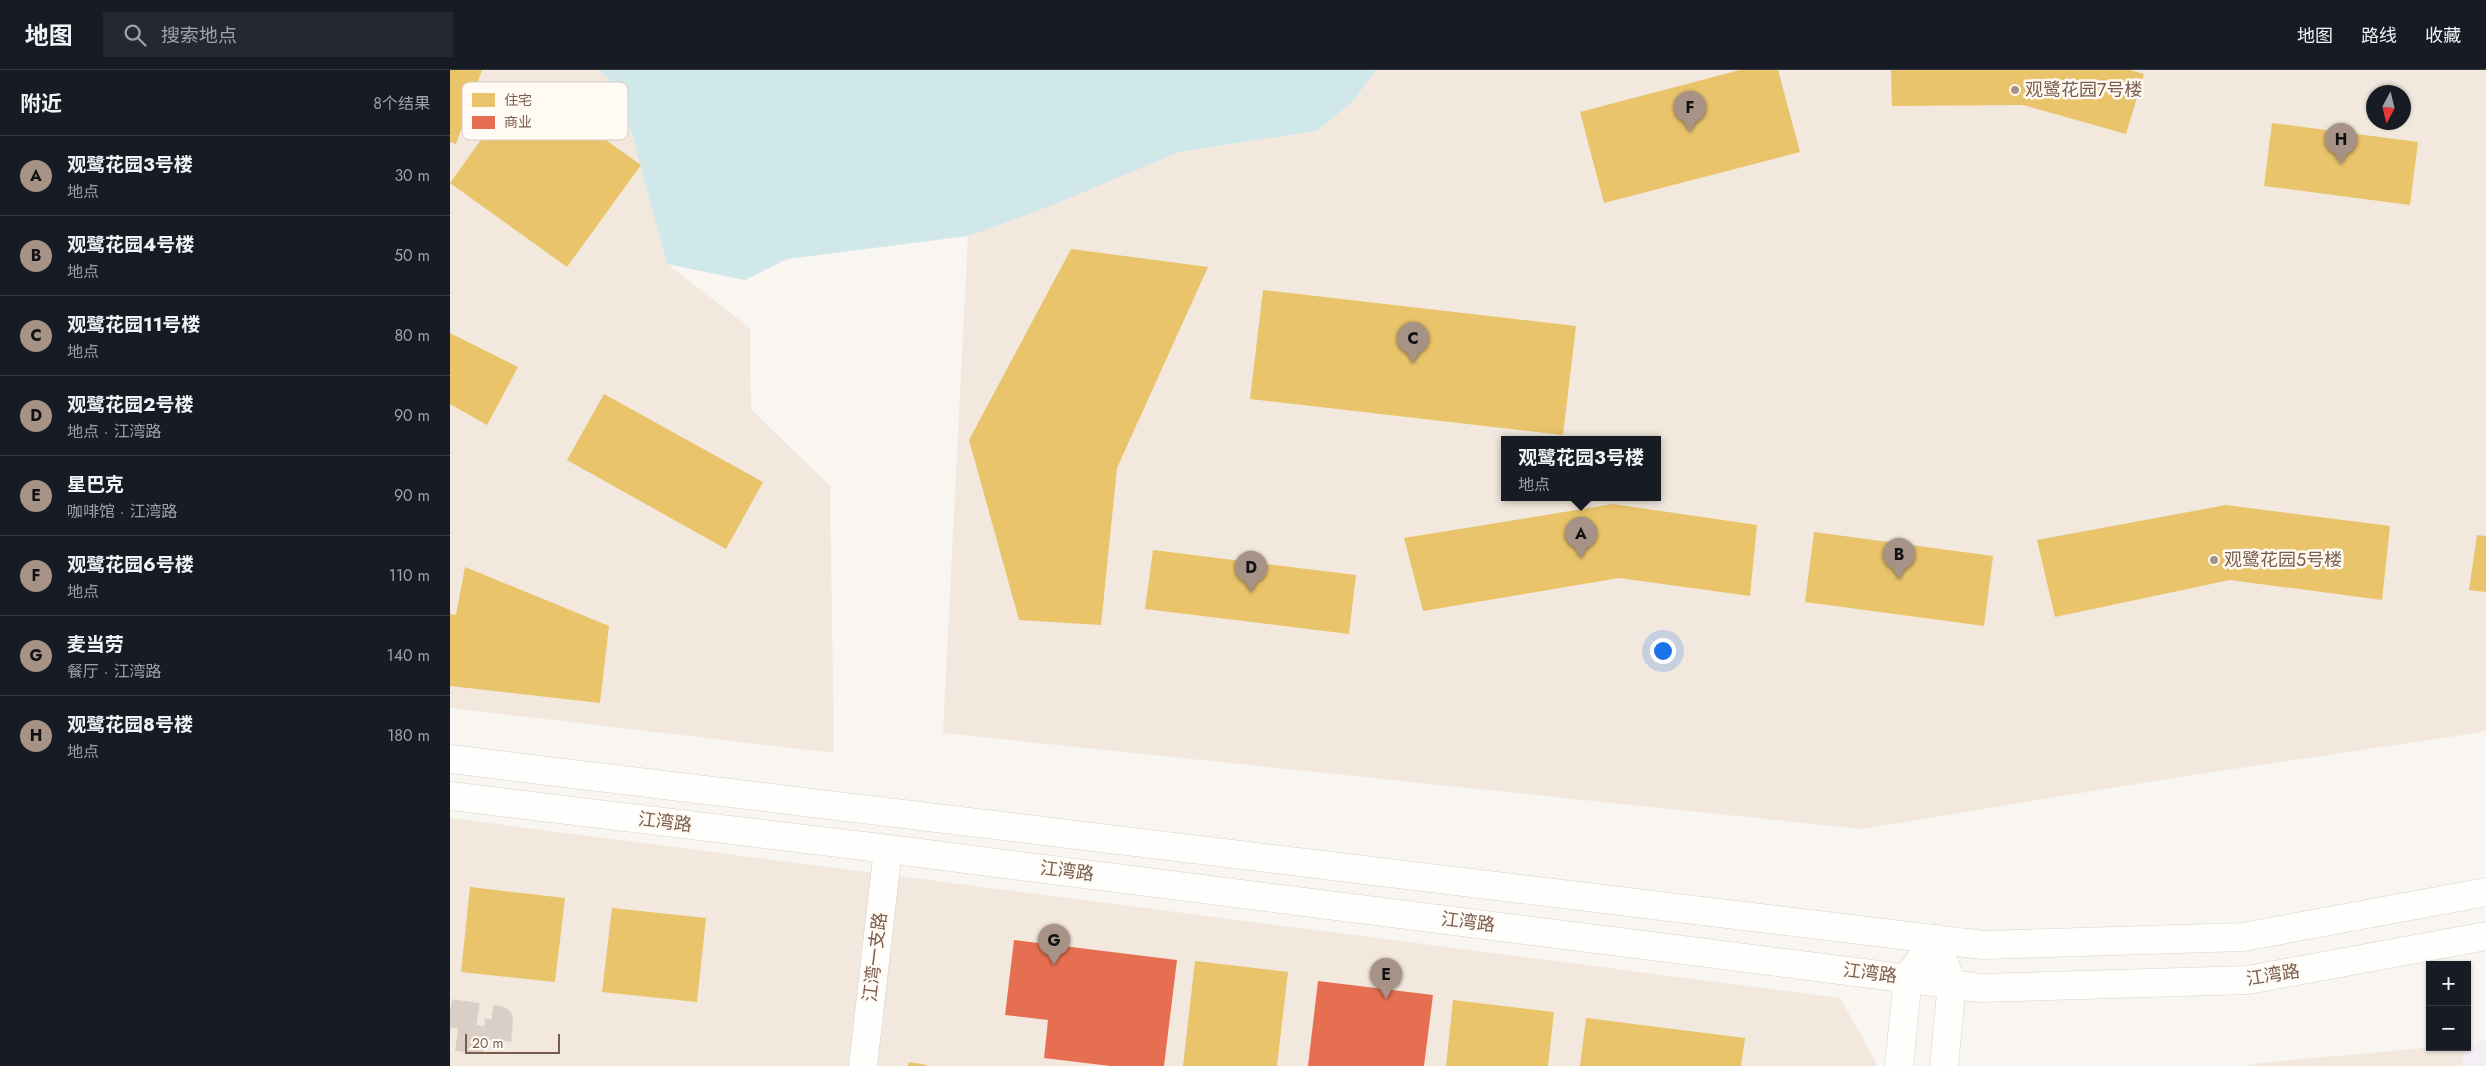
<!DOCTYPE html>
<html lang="zh">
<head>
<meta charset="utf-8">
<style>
	body { margin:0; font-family:Jost,"Noto Sans SC",sans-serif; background:#242831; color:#f1f3f6 }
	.controls { position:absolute; right:15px; bottom:15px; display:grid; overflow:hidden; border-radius:0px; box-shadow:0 1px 4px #0004 }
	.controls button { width:45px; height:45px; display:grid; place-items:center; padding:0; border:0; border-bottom:1px solid #363941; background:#171b24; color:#f1f3f6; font:25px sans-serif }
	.compass { position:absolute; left:1916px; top:15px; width:45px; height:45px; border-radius:50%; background:#171b24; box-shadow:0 1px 4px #0004; rotate:187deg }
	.scale { position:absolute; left:15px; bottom:12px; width:95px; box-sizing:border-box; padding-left:5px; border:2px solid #7a5c4d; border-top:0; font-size:14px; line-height:18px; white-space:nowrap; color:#7a5c4d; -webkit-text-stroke:4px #fffaf3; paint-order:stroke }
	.you { position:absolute; left:1212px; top:580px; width:18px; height:18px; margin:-12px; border:4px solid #fff; border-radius:50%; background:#1a73e8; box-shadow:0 0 0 8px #1a73e833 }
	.badge { display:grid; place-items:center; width:32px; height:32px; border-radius:50%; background:#a69286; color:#111; font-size:16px; font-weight:700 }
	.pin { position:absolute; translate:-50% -41px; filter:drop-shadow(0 1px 2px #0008) }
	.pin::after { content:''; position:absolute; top:26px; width:18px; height:15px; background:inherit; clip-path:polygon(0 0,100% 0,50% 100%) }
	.popup { position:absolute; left:1051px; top:366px; width:160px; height:65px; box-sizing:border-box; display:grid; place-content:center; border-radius:0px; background:#171b24; filter:drop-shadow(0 1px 4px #0005); font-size:16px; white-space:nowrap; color:#9ea1a6 }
	.popup b { font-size:19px; color:#f1f3f6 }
	.popup::after { content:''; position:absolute; left:50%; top:100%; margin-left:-10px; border:10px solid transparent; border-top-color:#171b24 }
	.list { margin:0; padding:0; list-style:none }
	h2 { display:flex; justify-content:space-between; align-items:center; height:65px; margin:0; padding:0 20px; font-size:21px }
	h2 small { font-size:16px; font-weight:400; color:#9ea1a6 }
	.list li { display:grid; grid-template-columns:32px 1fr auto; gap:15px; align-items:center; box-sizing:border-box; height:80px; padding:0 20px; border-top:1px solid #363941 }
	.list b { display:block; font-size:19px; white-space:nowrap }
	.list p { margin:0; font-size:16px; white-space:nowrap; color:#9ea1a6 }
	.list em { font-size:16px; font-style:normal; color:#9ea1a6 }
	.icon { flex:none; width:28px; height:28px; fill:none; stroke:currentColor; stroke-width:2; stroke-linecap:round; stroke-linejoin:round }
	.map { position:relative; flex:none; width:2036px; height:996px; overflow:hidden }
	header { display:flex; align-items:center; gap:30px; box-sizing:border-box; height:70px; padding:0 25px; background:#171b24; border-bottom:1px solid #363941 }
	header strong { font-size:24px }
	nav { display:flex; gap:28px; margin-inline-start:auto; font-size:18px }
	.search { width:350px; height:45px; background:#242831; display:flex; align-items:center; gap:12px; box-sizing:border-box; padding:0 18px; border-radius:0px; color:#9ea1a6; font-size:19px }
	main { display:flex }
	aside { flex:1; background:#171b24 }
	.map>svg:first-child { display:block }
</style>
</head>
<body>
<header>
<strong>地图</strong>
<div class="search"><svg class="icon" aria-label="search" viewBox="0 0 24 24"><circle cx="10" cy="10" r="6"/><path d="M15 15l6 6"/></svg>搜索地点</div>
<nav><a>地图</a><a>路线</a><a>收藏</a></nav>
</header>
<main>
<aside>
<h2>附近<small>8个结果</small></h2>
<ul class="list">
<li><span class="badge">A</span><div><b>观鹭花园3号楼</b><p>地点</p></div><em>30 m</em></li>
<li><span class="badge">B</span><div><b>观鹭花园4号楼</b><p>地点</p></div><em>50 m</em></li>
<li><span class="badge">C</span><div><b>观鹭花园11号楼</b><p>地点</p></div><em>80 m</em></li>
<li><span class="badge">D</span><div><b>观鹭花园2号楼</b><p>地点 · 江湾路</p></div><em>90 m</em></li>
<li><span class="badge">E</span><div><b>星巴克</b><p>咖啡馆 · 江湾路</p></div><em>90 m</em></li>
<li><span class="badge">F</span><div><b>观鹭花园6号楼</b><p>地点</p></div><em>110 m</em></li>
<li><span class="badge">G</span><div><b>麦当劳</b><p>餐厅 · 江湾路</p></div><em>140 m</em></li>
<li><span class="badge">H</span><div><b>观鹭花园8号楼</b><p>地点</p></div><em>180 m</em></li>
</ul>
</aside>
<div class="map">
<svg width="2036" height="996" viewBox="0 0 2036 996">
	<rect width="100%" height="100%" fill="#f9f5f0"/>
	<g fill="#f2e8de" fill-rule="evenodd">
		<path d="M0,0H149L170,20L217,194L300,258L301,339L380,416L384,683L0,638Z"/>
		<path d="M926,0H2036V660L2026,663L1729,707L1412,759L493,663L518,166L729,82L867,61L904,30ZM1924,22H1954V52H1924ZM1055,369H1207V427H1055Z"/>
		<path d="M0,748L1390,928L1426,992V996H0Z"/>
		<path d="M1986,977H2014L2012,996H1794L1818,992Z"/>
	</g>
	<path fill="#f6eef6" d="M2036,970V996H2012L2014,977H2017V974Z"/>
	<path fill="#d0e8ea" d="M149,0H926L904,30L867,61L729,82L598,137L518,166L337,189L295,210L217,194L170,20Z"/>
	<g fill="#e9c46a">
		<path d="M0,0H32L6,74L0,72Z"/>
		<path d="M1290,0H1328L1350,82L1154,133L1130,42Z"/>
		<path d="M1441,0H1680L1694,4L1676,64L1573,35L1442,36Z"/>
		<path d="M73,11L191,95L117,197L0,113Z"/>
		<path d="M1822,53L1968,72L1960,135L1814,116Z"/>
		<path d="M621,179L758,197L667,398L651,555L569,550L519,370Z"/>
		<path d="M813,220L1126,256L1113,365L800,329Z"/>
		<path d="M0,263L68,297L37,355L0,334Z"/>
		<path d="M154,324L313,412L276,479L117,390Z"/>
		<path d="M1163,434L1307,455L1300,526L1169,508L973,541L954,468Z"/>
		<path d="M1776,435L1940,456L1932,530L1780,510L1605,547L1587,470Z"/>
		<path d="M1364,462L1543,486L1534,556L1355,532Z"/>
		<path d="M2027,465L2036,466V522L2019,520Z"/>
		<path d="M703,480L906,505L899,564L695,539Z"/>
		<path d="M15,497L159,556L150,633L0,616V544L6,545Z"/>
		<path d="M20,817L115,828L105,912L11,902Z"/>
		<path d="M162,838L256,848L247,932L152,922Z"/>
		<path d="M745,891L838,902L827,996H733Z"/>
		<path d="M1003,930L1104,942L1098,996H996Z"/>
		<path d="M1136,948L1295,968L1291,996H1130Z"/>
		<path d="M459,992L477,995V996H458Z"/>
	</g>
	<g fill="#e76f51">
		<path d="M564,870L727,890L714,996H660L594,988L598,950L555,945Z"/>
		<path d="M868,911L983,925L974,996H858Z"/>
	</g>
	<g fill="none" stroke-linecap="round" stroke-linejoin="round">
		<path stroke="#d9cfc7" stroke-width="28" stroke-dasharray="28 14" stroke-linecap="butt" d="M0,943L49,950L47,972L0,966"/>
		<g stroke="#d7d1cb" stroke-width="29">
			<path id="street" d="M413,996L438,779"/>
		</g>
		<g stroke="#d9d2cb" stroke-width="29">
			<g id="secondary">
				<path d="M0,689L1533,875L1793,867L2036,822"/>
				<path d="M0,726L438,779L1531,918L1798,910L2036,866"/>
				<path d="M1485,869L1502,913L1494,996"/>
				<path d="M1449,996L1458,907L1485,869"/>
			</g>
		</g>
		<use href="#street" stroke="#fefefd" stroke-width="28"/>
		<use href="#secondary" stroke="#fefefd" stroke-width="28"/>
	</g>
	<g fill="#a69286" stroke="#fffaf3" stroke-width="2">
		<circle cx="1565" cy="20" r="5"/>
		<circle cx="1764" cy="490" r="5"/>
	</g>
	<g text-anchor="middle" stroke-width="5" stroke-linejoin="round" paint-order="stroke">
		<g font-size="18" fill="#7a5c4d" stroke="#fffaf3" text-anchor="start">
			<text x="1575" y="26">观鹭花园7号楼</text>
			<text x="1774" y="496">观鹭花园5号楼</text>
		</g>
		<g font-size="18" fill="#7a5c4d" stroke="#fffaf3">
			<text transform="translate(215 752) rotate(7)" y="6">江湾路</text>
			<text transform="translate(617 801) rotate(7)" y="6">江湾路</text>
			<text transform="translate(1018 852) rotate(7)" y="6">江湾路</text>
			<text transform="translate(425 887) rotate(-83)" y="6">江湾一支路</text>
			<text transform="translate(1420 903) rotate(7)" y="6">江湾路</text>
			<text transform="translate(1823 905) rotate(-9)" y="6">江湾路</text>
		</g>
	</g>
	<rect x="12" y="12" width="166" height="58" rx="8" fill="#fffaf3" stroke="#d7cbc1" stroke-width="1"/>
	<rect x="22" y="23" width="23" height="14" fill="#e9c46a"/>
	<rect x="22" y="46" width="23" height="13" fill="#e76f51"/>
	<g font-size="14" fill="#7a5c4d">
		<text x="54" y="35">住宅</text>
		<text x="54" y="57">商业</text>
	</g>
</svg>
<div class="controls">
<button>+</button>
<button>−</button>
</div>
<svg class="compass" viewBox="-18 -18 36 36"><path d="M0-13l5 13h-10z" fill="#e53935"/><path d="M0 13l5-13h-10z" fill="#9ea1a6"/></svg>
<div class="scale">20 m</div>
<div class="you"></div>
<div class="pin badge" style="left:1131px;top:488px">A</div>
<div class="popup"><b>观鹭花园3号楼</b>地点</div>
<div class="pin badge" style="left:1449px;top:509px">B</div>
<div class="pin badge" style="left:963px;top:293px">C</div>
<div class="pin badge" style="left:801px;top:522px">D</div>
<div class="pin badge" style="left:936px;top:929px">E</div>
<div class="pin badge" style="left:1240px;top:62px">F</div>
<div class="pin badge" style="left:604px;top:895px">G</div>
<div class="pin badge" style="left:1891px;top:94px">H</div>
</div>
</main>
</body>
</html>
